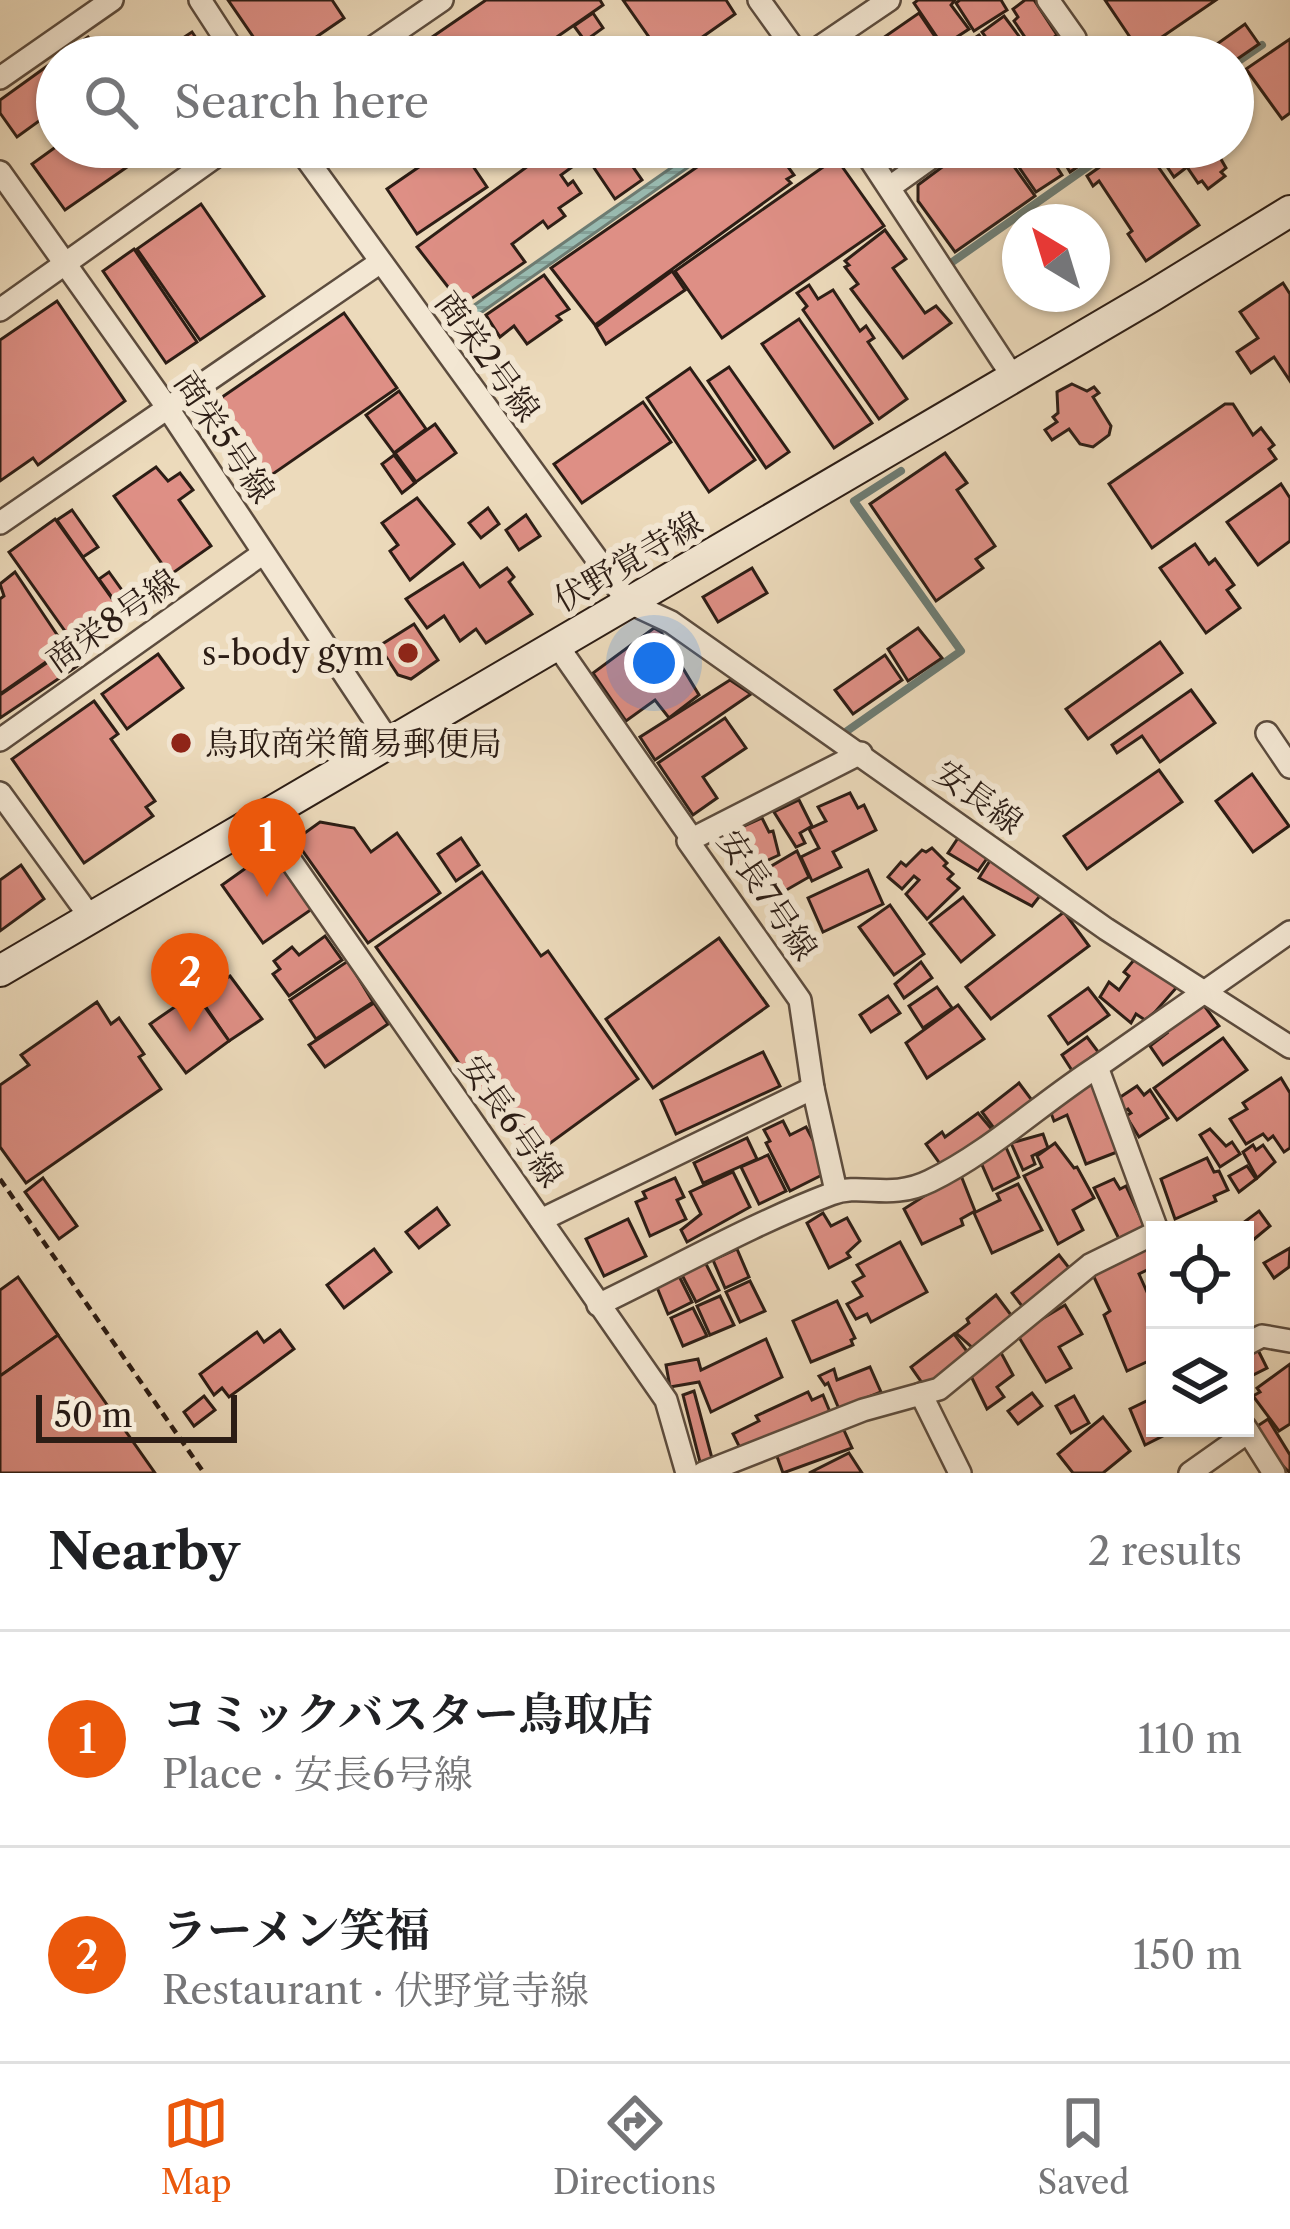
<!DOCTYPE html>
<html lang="en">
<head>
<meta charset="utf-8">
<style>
	body { margin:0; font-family:"Libre Caslon Text","Noto Serif JP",serif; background:#f2f2f2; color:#202124 }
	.controls { position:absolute; right:36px; bottom:36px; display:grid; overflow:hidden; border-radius:0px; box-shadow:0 3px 9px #0004 }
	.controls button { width:108px; height:108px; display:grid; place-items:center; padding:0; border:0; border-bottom:3px solid #e0e0e0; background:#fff; color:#202124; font:60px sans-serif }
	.compass { position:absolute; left:1002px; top:204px; width:108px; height:108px; border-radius:50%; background:#fff; box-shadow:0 3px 9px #0004; rotate:322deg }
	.scale { position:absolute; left:36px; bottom:30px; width:201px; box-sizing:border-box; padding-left:12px; border:6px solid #2c1d15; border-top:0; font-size:33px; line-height:42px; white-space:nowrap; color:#2c1d15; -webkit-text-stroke:9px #f3e7d3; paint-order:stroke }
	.you { position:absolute; left:654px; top:663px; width:42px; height:42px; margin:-30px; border:9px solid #fff; border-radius:50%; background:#1a73e8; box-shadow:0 0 0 18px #1a73e833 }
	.badge { display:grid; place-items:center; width:78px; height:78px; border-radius:50%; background:#ea580c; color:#fff; font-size:39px; font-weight:700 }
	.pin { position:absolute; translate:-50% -99px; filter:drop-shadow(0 3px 6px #0008) }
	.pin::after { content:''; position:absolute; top:63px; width:42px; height:36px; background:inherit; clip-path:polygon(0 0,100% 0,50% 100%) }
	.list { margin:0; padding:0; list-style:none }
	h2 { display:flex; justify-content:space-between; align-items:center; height:156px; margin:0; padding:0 48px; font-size:51px }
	h2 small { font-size:39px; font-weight:400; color:#757577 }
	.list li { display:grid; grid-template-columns:78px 1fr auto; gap:36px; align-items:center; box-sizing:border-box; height:216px; padding:0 48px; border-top:3px solid #e0e0e0 }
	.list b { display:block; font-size:45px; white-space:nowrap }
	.list p { margin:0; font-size:39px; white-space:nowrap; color:#757577 }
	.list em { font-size:39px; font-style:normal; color:#757577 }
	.icon { flex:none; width:66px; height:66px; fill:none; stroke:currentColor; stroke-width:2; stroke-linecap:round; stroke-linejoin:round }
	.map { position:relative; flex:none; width:1290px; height:1473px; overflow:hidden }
	.search { position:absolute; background:#fff; box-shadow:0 3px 9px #0004; left:36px; right:36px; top:36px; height:132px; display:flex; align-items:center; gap:30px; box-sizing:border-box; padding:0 42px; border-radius:66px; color:#757577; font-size:45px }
	.sheet { height:588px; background:#fff }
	nav { display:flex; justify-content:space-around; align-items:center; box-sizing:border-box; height:168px; border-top:3px solid #e0e0e0; background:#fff; font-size:33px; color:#757577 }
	nav a { display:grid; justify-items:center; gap:6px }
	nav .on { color:#ea580c }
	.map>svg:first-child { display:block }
</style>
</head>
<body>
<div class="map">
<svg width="1290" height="1473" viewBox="0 0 1290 1473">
	<defs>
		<pattern id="water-rules" width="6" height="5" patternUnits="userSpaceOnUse" patternTransform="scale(3)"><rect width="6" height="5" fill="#99bbb1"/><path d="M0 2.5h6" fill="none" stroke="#84a097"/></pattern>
	</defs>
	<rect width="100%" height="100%" fill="#ecdabb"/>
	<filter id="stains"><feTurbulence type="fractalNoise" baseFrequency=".00167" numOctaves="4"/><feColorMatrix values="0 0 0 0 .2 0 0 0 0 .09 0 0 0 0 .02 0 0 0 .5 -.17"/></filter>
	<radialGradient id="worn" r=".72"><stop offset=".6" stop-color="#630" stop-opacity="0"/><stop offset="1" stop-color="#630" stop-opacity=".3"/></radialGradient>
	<path fill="url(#water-rules)" stroke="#6d7c73" stroke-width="3" d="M701,147H717L455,331L450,322Z"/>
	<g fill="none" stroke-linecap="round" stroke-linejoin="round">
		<g stroke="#6d7c73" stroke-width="8">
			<path d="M1233,65L1262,45"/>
			<path d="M948,265L1116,147"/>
			<path d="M847,731L961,651L854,501L901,471"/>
		</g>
	</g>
	<g fill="#de8f85" stroke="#2c1d15" stroke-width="3">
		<path d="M228,0H332L344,18L287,57H267Z"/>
		<path d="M486,0H600L603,5L528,57H403Z"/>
		<path d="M623,0H726L735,14L674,57H663Z"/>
		<path d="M918,0H955L951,5L969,29L943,46L914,3Z"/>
		<path d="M960,0H1001L1007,10L974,31L956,3Z"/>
		<path d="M1025,0H1034L1057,35L1035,52L1014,21L1018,17L1013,9Z"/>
		<path d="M1105,0H1216L1140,52Z"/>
		<path d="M593,13L603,28L585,41L574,26Z"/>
		<path d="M919,13L946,53L940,57H892L880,40Z"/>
		<path d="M1004,16L1030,51L1022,57H1000L982,32Z"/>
		<path d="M1245,24L1259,44L1233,62V57H1223L1217,44Z"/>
		<path d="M192,32L209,57H154Z"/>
		<path d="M979,35L994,57H963L958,49Z"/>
		<path d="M88,37L104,57H59Z"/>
		<path d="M1290,39V113L1282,119L1246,69Z"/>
		<path d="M57,59V108L17,137L0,113V100Z"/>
		<path d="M57,146L133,147L140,158L65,210L32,164Z"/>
		<path d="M356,147H397L369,166Z"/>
		<path d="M448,147H460L487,187L417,234L387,189Z"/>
		<path d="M554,147H573L583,159L561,175L568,185L573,181L581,193L559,208L565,216L548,228L543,221L512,244L525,262L462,305L417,247Z"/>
		<path d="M580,147H619L642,180L615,199Z"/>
		<path d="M726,147H811L786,164L794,175L787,179L791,183L595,325L551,268Z"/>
		<path d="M875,147H907L912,153L899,163L883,160Z"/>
		<path d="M969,147H1000L1035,196L955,252L918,201V185Z"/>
		<path d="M1005,147H1044L1062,175L1036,192Z"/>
		<path d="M1065,147H1104L1105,148L1070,172L1058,152Z"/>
		<path d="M1128,147L1145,148L1199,225L1146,261L1128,234L1132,231L1099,181L1093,186L1087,176Z"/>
		<path d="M1154,147H1214L1226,168L1221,172L1225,176L1208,189L1202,181L1198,183L1187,167L1174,177Z"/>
		<path d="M836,158L884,226L722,338L675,271Z"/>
		<path d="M201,204L264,296L200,340L137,249Z"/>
		<path d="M885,230L906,259L893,268L925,313L936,306L951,323L903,358L851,289L858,284L845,267L849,265L845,261Z"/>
		<path d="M134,249L197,342L166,363L103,271Z"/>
		<path d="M672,271L685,290L606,344L596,327Z"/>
		<path d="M544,275L569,309L557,316L561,320L527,344L514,326L500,337L486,315Z"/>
		<path d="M1283,283L1290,294V381L1274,357L1251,373L1237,352L1258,338L1240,312Z"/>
		<path d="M809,285L818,299L833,290L860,331L866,326L874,338L868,342L907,399L879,419L803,310L807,306L797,293Z"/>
		<path d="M57,301L125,401L38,465L33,458L0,481V340Z"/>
		<path d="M344,313L397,388L254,487L202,411Z"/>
		<path d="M481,317L492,335L471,350L460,332Z"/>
		<path d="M799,319L872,423L834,448L762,344Z"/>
		<path d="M729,367L789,452L766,468L708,381Z"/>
		<path d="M690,368L755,460L709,492L647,398Z"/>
		<path d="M1072,384L1087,391L1094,387L1099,393L1093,397L1111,426L1109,435L1093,447L1080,444L1069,429L1052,440L1045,430L1057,422L1053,417L1058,413L1057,392Z"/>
		<path d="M399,391L426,429L394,453L366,415Z"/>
		<path d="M643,402L671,442L582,503L554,464Z"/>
		<path d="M1225,404H1233L1253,435L1261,428L1274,445L1269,449L1276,459L1152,548L1109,484Z"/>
		<path d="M435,424L456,453L416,482L395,453Z"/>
		<path d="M945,453L967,483L957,490L995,546L976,559L983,568L936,601L870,504Z"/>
		<path d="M394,455L415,483L402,493L382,464Z"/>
		<path d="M156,467L168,481L180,473L193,490L179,500L211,546L170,575L114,496Z"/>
		<path d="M1281,484L1290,498V541L1258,565L1227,522Z"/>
		<path d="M417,498L454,544L410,580L390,551L398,545L382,523Z"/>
		<path d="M488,508L499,524L481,538L469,523Z"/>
		<path d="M72,510L98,547L83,557L57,520Z"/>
		<path d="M526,515L540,536L519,550L506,530Z"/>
		<path d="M55,519L118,607L72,641L9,552Z"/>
		<path d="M1195,544L1209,564L1215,559L1234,585L1227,590L1240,608L1206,633L1160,568Z"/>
		<path d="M463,563L480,587L507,568L514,577L509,582L532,614L486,643L476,629L460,641L444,616L427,628L406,599Z"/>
		<path d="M752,568L767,593L718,622L703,597Z"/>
		<path d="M15,572L66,648L0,694V599L4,596L0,584Z"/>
		<path d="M109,572L129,600L119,607L99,579Z"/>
		<path d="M414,624L438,660L411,679L398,675L379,646Z"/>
		<path d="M654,628L661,632L699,695L669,718L655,700L626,721L593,673Z"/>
		<path d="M918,628L942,658L908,681L888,649Z"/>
		<path d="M1160,642L1182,673L1088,739L1066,709Z"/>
		<path d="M67,649L79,665L0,718V695Z"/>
		<path d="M158,654L183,688L127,729L102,694Z"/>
		<path d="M885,655L902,680L853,714L835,690Z"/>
		<path d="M730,680L751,694L655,760L640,737Z"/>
		<path d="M1191,690L1215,723L1160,762L1142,736L1117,753L1112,745Z"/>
		<path d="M94,701L118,734L111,739L155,801L146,807L153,816L84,863L12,759Z"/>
		<path d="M725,718L746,748L703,777L717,798L693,815L658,763Z"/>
		<path d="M1159,770L1182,802L1087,869L1064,836Z"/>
		<path d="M1252,774L1289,826L1253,852L1216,801Z"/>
		<path d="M850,793L858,808L864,805L876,830L833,852L841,867L812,881L801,857L819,848L809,829L826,821L818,807Z"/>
		<path d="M799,800L812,826L800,833L805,843L796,847L774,812Z"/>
		<path d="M762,818L769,832L773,831L779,855L753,867L755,874L746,878L744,871L737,873L720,837Z"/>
		<path d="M320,822L354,828L371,852L397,833L440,893L368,943L295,840Z"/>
		<path d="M461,838L479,865L456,881L438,854Z"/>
		<path d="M958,838L988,857L978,871L948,853Z"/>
		<path d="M932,848L947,863L944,866L953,874L948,879L959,888L927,919L906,894L919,880L914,876L902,889L888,877L901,862L906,866L922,850L926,852Z"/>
		<path d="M270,851L312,909L263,943L222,885Z"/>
		<path d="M797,851L809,877L769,900L756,875Z"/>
		<path d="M991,859L1043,892L1032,906L979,878Z"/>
		<path d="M21,865L44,899L0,931V880Z"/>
		<path d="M868,870L883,904L823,932L808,898Z"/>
		<path d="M482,872L541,956L548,951L638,1079L542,1149L561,1177L546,1185L376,947Z"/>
		<path d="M963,897L994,935L961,962L930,923Z"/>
		<path d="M890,905L924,954L894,975L859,927Z"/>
		<path d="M1064,912L1089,946L991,1019L966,987Z"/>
		<path d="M325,936L342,960L289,996L273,974L280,969L274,961L292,947L299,955Z"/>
		<path d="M719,938L768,1006L653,1088L606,1019Z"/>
		<path d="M1138,955L1177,987L1155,1012L1145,1020L1136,1014L1131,1023L1100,997L1109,982L1119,990L1129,976L1124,972Z"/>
		<path d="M348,961L373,1002L316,1039L290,1000Z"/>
		<path d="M921,962L932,978L904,998L895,984Z"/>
		<path d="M230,976L262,1019L229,1041L199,997Z"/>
		<path d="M937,987L952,1008L923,1028L909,1006Z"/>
		<path d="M1088,988L1109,1015L1068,1044L1049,1016Z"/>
		<path d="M195,993L229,1041L186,1073L150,1024Z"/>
		<path d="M888,996L900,1013L871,1032L860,1015Z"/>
		<path d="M97,1002L111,1024L119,1018L144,1054L139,1057L161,1089L26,1183L0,1147V1085L29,1065L21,1055Z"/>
		<path d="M374,1003L388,1024L325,1067L309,1045Z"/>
		<path d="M1203,1004L1219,1026L1163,1065L1150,1046L1167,1033L1161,1026Z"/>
		<path d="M958,1005L984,1039L927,1078L906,1043Z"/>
		<path d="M1087,1037L1099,1053L1073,1072L1062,1055Z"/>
		<path d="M1223,1038L1247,1070L1177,1120L1154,1088Z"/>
		<path d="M763,1052L780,1086L676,1134L661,1100Z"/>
		<path d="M1281,1078L1290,1093V1148L1284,1152L1273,1136L1268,1140L1263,1134L1246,1144L1230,1119L1247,1109L1243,1103Z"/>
		<path d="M1093,1080L1117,1152L1086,1164L1067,1115L1054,1121L1048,1105Z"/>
		<path d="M1019,1083L1034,1103L996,1131L982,1112Z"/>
		<path d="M1137,1086L1144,1095L1150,1090L1168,1118L1139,1137L1126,1116L1131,1113L1128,1109L1121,1114L1113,1102Z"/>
		<path d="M978,1113L994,1132L943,1168L926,1144L942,1132L945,1137Z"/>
		<path d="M783,1121L790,1135L806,1127L821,1155L824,1174L790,1191L766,1143L770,1141L764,1130Z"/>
		<path d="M1210,1129L1226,1146L1232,1142L1240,1154L1220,1167L1200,1135Z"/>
		<path d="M1043,1134L1048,1148L1032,1156L1035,1164L1023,1170L1011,1143Z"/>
		<path d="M747,1138L757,1159L703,1183L694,1163Z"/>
		<path d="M1055,1143L1074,1168L1077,1167L1094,1198L1073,1210L1083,1230L1058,1244L1024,1176L1042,1167L1037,1156Z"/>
		<path d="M1005,1145L1019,1177L993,1190L979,1158Z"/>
		<path d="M1253,1145L1256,1150L1263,1145L1275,1162L1257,1178L1243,1152Z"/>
		<path d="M768,1155L786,1191L759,1204L741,1167Z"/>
		<path d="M1207,1158L1214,1172L1219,1171L1228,1190L1214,1196L1216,1201L1175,1219L1161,1179Z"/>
		<path d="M1247,1166L1256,1179L1239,1192L1229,1176Z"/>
		<path d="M733,1172L750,1207L687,1242L681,1230L701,1214L690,1192Z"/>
		<path d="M960,1173L975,1211L961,1219L963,1225L922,1244L904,1209Z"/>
		<path d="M43,1178L77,1226L59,1239L25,1192Z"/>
		<path d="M675,1178L684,1197L677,1200L686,1219L650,1236L636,1202L646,1198L643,1192Z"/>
		<path d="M1114,1179L1120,1189L1126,1186L1145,1227L1119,1239L1094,1188Z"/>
		<path d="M1018,1184L1042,1230L992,1253L974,1213L1000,1200L997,1194Z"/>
		<path d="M437,1208L449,1225L419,1248L406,1232Z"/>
		<path d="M1259,1211L1270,1226L1247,1245L1245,1230L1235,1229Z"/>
		<path d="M823,1213L831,1226L847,1218L860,1241L847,1253L850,1257L829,1268L807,1223Z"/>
		<path d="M628,1219L646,1256L604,1276L586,1239Z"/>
		<path d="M900,1242L927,1292L871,1322L867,1314L856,1319L847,1304L862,1296L853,1282L864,1276L857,1265Z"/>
		<path d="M1152,1243L1155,1266L1139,1274L1147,1292L1155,1288V1358L1127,1371L1104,1315L1110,1311L1092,1273Z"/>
		<path d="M1290,1248L1289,1267L1274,1278L1264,1263Z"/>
		<path d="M374,1249L391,1272L344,1308L327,1285Z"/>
		<path d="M737,1249L749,1277L725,1288L713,1260Z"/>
		<path d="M1059,1255L1073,1273L1025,1310L1012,1293Z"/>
		<path d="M705,1262L719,1290L696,1302L681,1273Z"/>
		<path d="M678,1274L692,1302L668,1314L656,1285Z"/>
		<path d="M18,1277L58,1335L0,1376V1290Z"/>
		<path d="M750,1281L765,1311L740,1322L726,1292Z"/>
		<path d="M996,1295L1014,1319L974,1349L956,1333L969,1323L967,1319Z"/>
		<path d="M720,1296L734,1325L710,1335L697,1306Z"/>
		<path d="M837,1301L855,1338L851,1340L853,1345L811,1362L793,1321Z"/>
		<path d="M1065,1305L1082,1334L1059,1347L1071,1368L1046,1382L1017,1334Z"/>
		<path d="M693,1308L707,1336L683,1346L671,1318Z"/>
		<path d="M280,1330L294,1349L229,1397L222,1388L214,1395L200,1374L257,1332L264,1342Z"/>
		<path d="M954,1334L969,1354L925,1387L911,1367Z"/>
		<path d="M58,1335L155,1473H0V1376Z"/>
		<path d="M766,1339L782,1377L711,1412L699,1382L670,1387L666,1365L698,1359L701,1370Z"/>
		<path d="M1257,1348L1267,1368L1245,1379V1355Z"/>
		<path d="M999,1349L1013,1375L997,1387L1004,1397L987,1409L968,1370Z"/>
		<path d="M1290,1364V1424L1279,1431L1253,1396L1260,1392L1257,1388Z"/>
		<path d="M870,1367L881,1392L839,1409L828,1383L825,1385L819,1376L834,1369L837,1380Z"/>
		<path d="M694,1391L713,1462L701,1466L683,1395Z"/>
		<path d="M808,1392L812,1400L823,1395L830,1412L742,1452L733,1434L759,1421L756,1416Z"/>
		<path d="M1032,1393L1042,1406L1018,1424L1008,1411Z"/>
		<path d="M204,1396L215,1410L194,1426L184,1412Z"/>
		<path d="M1074,1396L1089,1423L1071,1433L1056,1406Z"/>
		<path d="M1155,1397V1428H1179L1145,1445L1130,1409Z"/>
		<path d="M1103,1417L1130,1451L1103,1473H1073L1058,1454Z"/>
		<path d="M1268,1419L1290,1455V1473L1271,1454L1256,1427Z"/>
		<path d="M842,1426L852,1448L783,1473L775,1451L796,1443L798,1448Z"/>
		<path d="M849,1453L862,1473H809Z"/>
	</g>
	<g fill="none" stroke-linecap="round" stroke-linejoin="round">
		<g stroke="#5c4c3e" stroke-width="26">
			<g id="street">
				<path d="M200,0L237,57"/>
				<path d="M759,0L800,57"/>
				<path d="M1048,0L1075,38L1072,57"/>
				<path d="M359,57L442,0"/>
				<path d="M805,57L889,0"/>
				<path d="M0,78L112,0"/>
				<path d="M298,147L628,602L671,622L1106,929L1290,1047"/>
				<path d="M862,147L1013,377"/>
				<path d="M0,172L167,407L390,743"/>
				<path d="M890,187L946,147"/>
				<path d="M0,310L229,147"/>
				<path d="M0,523L379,263"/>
				<path d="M557,645L692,839"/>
				<path d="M1267,733L1290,767"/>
				<path d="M0,740L262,554"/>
				<path d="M0,793L91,918"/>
				<path d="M261,818L666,1400L687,1473"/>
				<path d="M813,1088L836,1191"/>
				<path d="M541,1220L813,1088L800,1000L688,841L861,753"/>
				<path d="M1157,1230L1097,1067L1290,932"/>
				<path d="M598,1305C675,1268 752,1224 831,1194C862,1182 889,1201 930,1181C990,1152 1041,1103 1097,1067"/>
				<path d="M1245,1345L1262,1336L1290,1341"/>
				<path d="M921,1394L960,1473"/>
				<path d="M1245,1427L1274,1473"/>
				<path d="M703,1473L863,1410L939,1389L1090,1265L1155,1233"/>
				<path d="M1190,1473L1248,1432"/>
			</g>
		</g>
		<g stroke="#2c1d15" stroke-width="34">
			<path id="secondary" d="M0,971L1152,296L1290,211"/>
		</g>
		<path stroke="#2c1d15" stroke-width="4.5" stroke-dasharray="9 6" stroke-linecap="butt" d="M0,1179L204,1473"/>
		<use href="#street" stroke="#f3e7d3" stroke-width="21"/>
		<use href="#secondary" stroke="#f3e7d3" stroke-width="30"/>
	</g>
	<g fill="#8f2418" stroke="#f3e7d3" stroke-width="4.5">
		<circle cx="408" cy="653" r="12"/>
		<circle cx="181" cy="743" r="12"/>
	</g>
	<g text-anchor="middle" stroke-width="12" stroke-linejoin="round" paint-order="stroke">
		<g font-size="33" fill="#2c1d15" stroke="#f3e7d3">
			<text transform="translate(488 356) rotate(54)" y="12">商栄2号線</text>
			<text transform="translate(225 437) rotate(56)" y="12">商栄5号線</text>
			<text transform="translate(628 561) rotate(-30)" y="12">伏野覚寺線</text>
			<text transform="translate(112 620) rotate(-35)" y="12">商栄8号線</text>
			<text transform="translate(979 797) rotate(36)" y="12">安長線</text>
			<text transform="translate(768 895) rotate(56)" y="12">安長7号線</text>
			<text transform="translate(512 1121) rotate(55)" y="12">安長6号線</text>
		</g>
		<g font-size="33" fill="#2c1d15" stroke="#f3e7d3" text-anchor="end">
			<text x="384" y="665">s-body gym</text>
			<text x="205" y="755" text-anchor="start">鳥取商栄簡易郵便局</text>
		</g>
	</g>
	<rect width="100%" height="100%" filter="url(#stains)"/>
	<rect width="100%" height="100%" fill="url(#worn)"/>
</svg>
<div class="controls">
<button><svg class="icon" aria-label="locate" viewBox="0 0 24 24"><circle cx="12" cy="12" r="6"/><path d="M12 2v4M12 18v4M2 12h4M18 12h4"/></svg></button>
<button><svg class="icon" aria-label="layers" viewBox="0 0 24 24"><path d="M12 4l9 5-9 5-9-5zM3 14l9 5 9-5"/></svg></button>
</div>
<svg class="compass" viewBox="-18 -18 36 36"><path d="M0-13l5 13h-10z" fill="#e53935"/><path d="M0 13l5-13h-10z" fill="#757577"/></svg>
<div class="scale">50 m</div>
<div class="you"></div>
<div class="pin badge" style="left:267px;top:897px">1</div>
<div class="pin badge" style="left:190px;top:1032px">2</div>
<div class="search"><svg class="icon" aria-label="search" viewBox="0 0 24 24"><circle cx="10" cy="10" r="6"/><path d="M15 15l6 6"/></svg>Search here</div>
</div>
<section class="sheet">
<h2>Nearby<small>2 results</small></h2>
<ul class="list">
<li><span class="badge">1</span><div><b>コミックバスター鳥取店</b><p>Place · 安長6号線</p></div><em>110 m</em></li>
<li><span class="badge">2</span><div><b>ラーメン笑福</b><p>Restaurant · 伏野覚寺線</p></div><em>150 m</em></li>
</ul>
</section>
<nav>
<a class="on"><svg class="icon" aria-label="map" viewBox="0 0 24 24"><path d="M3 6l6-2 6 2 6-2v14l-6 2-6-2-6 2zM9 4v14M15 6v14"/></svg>Map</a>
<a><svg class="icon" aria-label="directions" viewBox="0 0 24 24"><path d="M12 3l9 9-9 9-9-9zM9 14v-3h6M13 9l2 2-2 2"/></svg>Directions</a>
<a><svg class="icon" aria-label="saved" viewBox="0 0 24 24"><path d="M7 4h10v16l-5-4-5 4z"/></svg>Saved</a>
</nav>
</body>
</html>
